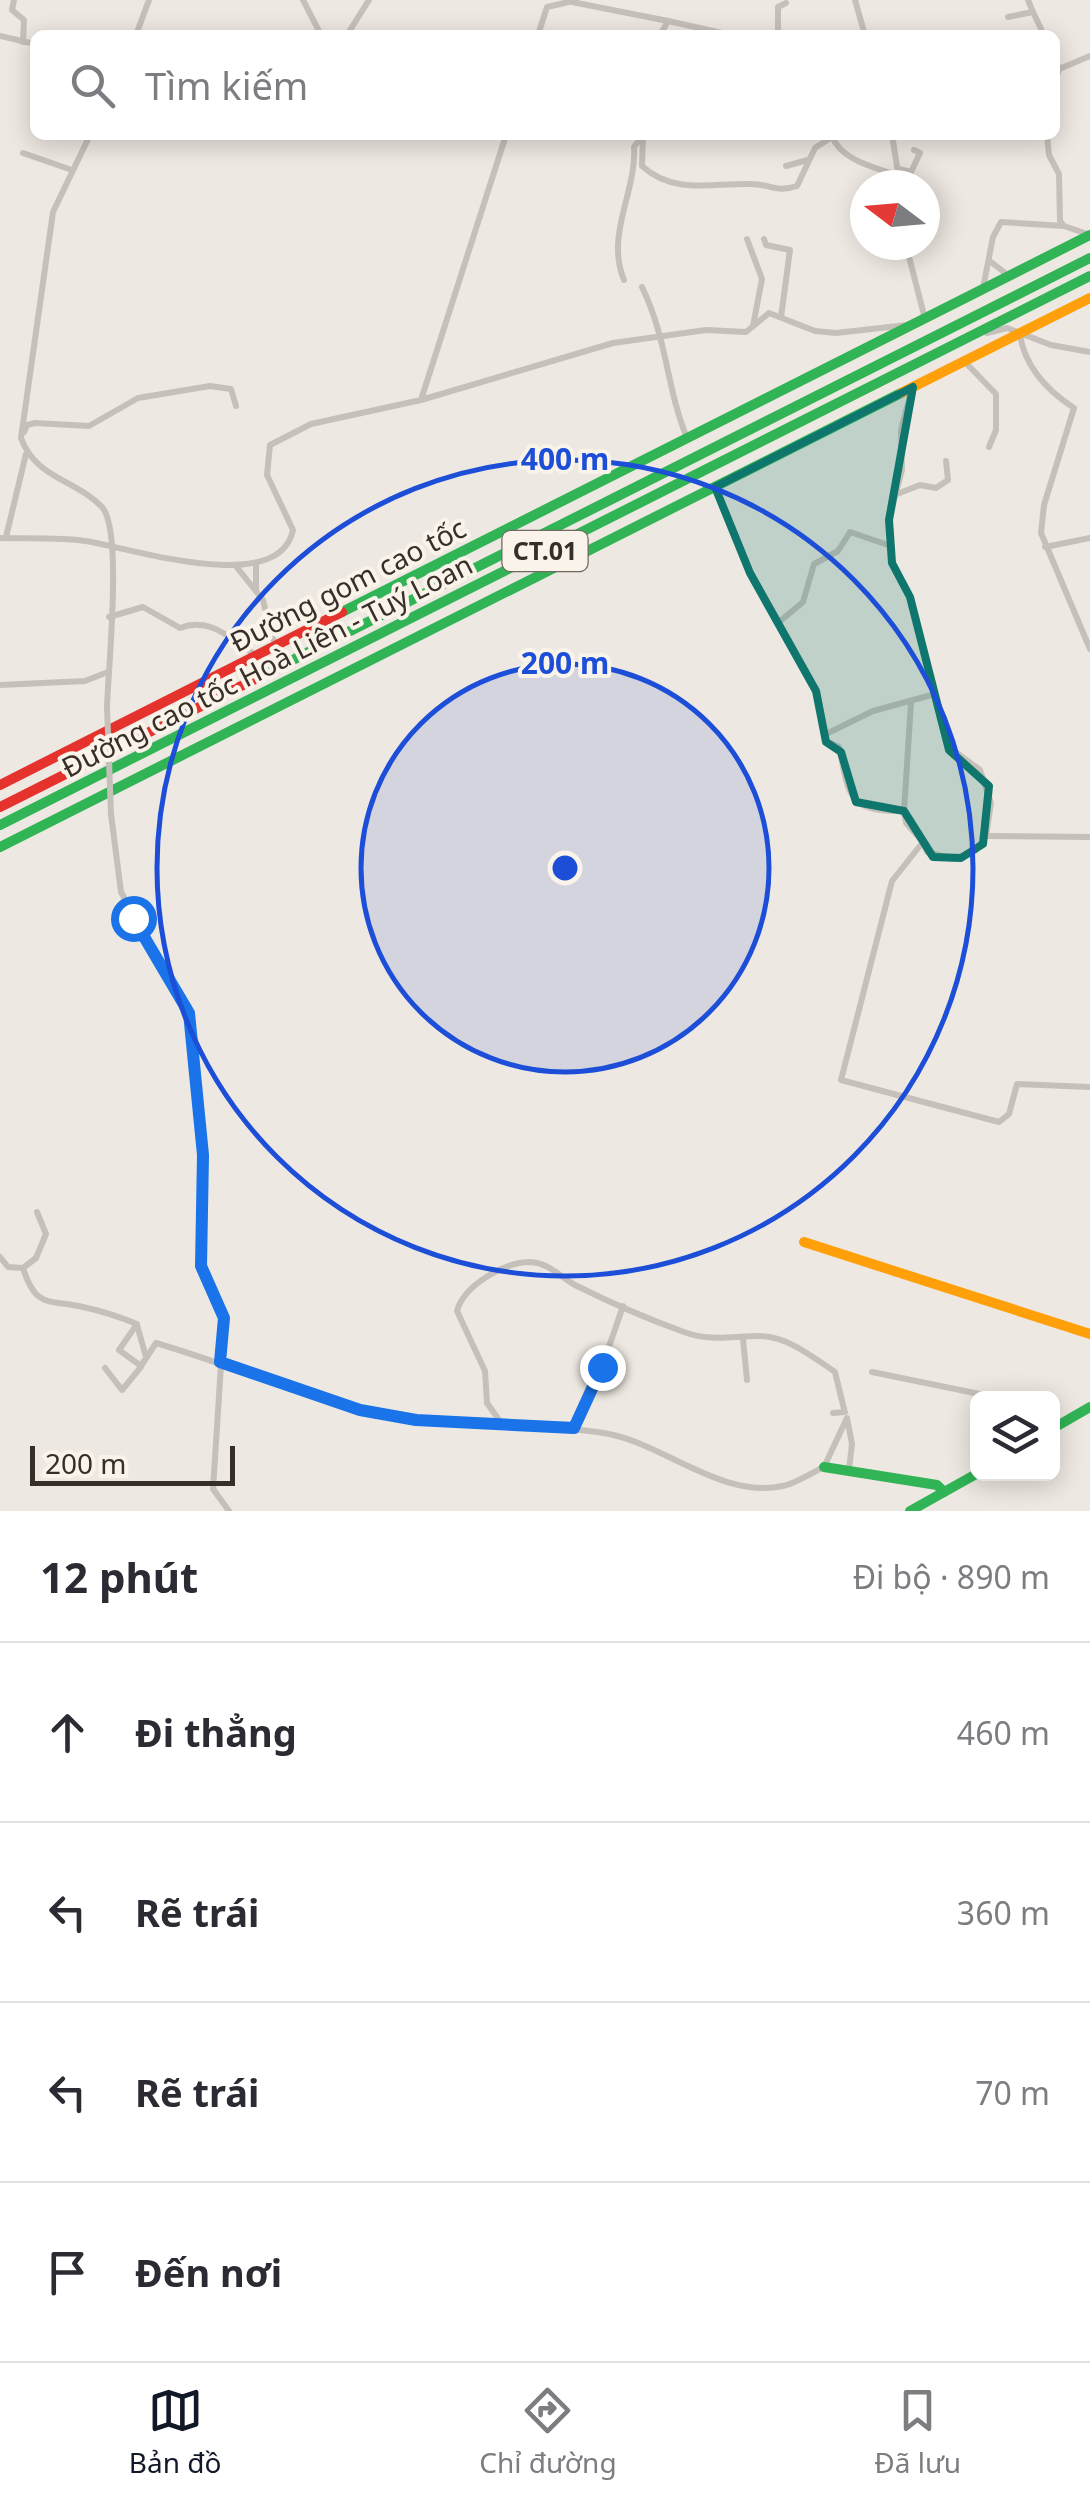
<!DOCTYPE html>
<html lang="vi">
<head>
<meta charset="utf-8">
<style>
	body { margin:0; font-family:"Noto Sans",sans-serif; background:#f7f7f7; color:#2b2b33 }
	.controls { position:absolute; right:30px; bottom:30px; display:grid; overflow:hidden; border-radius:15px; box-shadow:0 5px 25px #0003 }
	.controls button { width:90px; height:90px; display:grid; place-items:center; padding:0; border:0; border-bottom:2px solid #e1e1e2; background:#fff; color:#2b2b33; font:50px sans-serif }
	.compass { position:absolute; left:850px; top:170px; width:90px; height:90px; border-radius:50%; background:#fff; box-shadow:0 5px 25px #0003; rotate:286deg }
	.scale { position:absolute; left:30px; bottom:25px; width:205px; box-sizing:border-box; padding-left:10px; border:5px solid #372e28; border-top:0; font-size:28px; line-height:35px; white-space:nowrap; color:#372e28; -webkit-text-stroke:8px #f9f3e9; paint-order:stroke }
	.stop { position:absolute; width:30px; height:30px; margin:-22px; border:8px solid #1a73e8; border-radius:50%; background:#fff }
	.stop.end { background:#1a73e8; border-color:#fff; box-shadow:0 2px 10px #0008 }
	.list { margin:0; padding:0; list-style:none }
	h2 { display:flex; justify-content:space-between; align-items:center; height:130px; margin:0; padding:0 40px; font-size:42px }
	h2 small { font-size:32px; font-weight:400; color:#7c7c81 }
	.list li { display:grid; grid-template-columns:65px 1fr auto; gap:30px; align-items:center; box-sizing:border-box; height:180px; padding:0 40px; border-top:2px solid #e1e1e2 }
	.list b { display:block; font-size:38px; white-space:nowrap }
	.list em { font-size:32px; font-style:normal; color:#7c7c81 }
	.icon { flex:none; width:55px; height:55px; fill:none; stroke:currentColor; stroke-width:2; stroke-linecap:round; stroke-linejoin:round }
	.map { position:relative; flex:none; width:1090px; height:1511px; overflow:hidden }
	.search { position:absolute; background:#fff; box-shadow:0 5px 25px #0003; left:30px; right:30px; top:30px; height:110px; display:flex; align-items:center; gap:25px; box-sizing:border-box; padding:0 35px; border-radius:15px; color:#7c7c81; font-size:38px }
	.sheet { height:850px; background:#fff }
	nav { display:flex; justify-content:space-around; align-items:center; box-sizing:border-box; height:140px; border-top:2px solid #e1e1e2; background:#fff; font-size:28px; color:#7c7c81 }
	nav a { display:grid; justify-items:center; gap:5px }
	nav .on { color:#111827 }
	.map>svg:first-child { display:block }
</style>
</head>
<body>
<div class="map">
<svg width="1090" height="1511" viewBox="0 0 1090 1511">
	<rect width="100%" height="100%" fill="#ede8e1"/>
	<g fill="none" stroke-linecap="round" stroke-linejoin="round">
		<g stroke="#c6c0ba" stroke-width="6">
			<path d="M14,0L12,10L24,20L23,42"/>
			<path d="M303,0L321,35"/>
			<path d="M855,0L865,35"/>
			<path d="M1028,0L1033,12"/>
			<path d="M572,2L668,21L660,35"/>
			<path d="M1008,17L1033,12L1044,35"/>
			<path d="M668,21L731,35"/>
			<path d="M136,35L149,0"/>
			<path d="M347,35L369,0"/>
			<path d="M538,35L547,7L573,1"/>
			<path d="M778,35V7L786,3"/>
			<path d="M0,36L35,44"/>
			<path d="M1055,59L1059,69L1055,82"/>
			<path d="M1059,69L1090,56"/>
			<path d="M90,135L53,212L21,438C36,479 75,479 102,507C123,530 108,670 107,707"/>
			<path d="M643,135L642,166C674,195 712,183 751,184C770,184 777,193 797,186L815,148L832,137"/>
			<path d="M892,135L900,185"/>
			<path d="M1047,135L1049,155L1059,174L1060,221L1064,226L1090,235"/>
			<path d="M832,136C841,161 877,168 899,176"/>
			<path d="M23,153L69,169"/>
			<path d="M786,166L808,160"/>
			<path d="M899,169L911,172L920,153L914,150"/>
			<path d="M747,239L762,279L753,326"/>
			<path d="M764,239L766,245L790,250L781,317"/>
			<path d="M906,245L925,319"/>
			<path d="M991,262L1009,276"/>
			<path d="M624,280C605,235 637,191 634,147L640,139L634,135"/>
			<path d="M642,287C668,341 666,387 687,438"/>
			<path d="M983,288L993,237L1001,222L1064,226"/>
			<path d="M987,333L1007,328L1051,345L1090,352"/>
			<path d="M1020,335C1025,367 1048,391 1074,408L1044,505L1041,533L1090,649"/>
			<path d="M964,361L996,394V430L989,447"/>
			<path d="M912,388L901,430L902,470L889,519L892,563L910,597L950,748L980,770L991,803L986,836L975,851L953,859L927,852L923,842"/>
			<path d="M421,400L506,135"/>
			<path d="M24,432L27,425L35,423L89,426L138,398L210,386L231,389L236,406"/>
			<path d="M715,487L750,573L816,691L826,741L839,747C849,795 847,812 904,811"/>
			<path d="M897,494L920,485L936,488L948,480L946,461"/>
			<path d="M6,537L26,454"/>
			<path d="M0,538C27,539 58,537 85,541C128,547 279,598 293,530L267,475L270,445L311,424L421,400L613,343L706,330L746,332L769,313L815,331L836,333L907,325"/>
			<path d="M1045,547L1090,538"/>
			<path d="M235,565L263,600L272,638L279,645"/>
			<path d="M256,589V563"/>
			<path d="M109,617L143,607L180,628C211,616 232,640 257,656"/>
			<path d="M779,622L803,602L814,564L838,551L850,532L891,546"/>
			<path d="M0,685L85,681L108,672"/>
			<path d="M911,703L904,811L906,823L923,842L892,881L841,1080L999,1122L1009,1114L1017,1084L1090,1087"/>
			<path d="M826,734L873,711L935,694"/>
			<path d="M111,814L121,892L189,1013L203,1155L201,1265L224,1318L213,1489L229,1511"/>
			<path d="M986,836L1090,837"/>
			<path d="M0,1257L8,1267L23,1268C36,1309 48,1299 83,1307C102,1311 120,1317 137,1324L119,1350L141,1366L156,1343C241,1368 324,1406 412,1420C477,1430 544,1422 609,1434C665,1445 722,1499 783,1486C797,1483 811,1473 824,1467L847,1418L852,1444L849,1470"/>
			<path d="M23,1268L36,1258L46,1234L37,1212"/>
			<path d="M137,1325L146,1357"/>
			<path d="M743,1339L747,1380"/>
			<path d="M105,1368L122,1390L141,1367"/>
			<path d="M872,1372L999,1398"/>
			<path d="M833,1413L845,1412"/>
			<path d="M502,1424L487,1403L485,1371L457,1311C464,1285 505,1262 530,1262C550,1263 561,1278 577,1286C611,1303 648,1319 684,1332C711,1342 732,1336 759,1336C787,1336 813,1357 835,1372L844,1409"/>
			<path d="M573,1428L602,1367L623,1306"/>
		</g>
		<g stroke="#30b455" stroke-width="10">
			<path d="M342,612L1090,235"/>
			<path d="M259,677L1090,258"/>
			<path d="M0,825L1090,276"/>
			<path d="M0,847L901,393"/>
			<path d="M1052,1429L1090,1407"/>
			<path d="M824,1467L937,1485L944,1492"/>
			<path d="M910,1511L978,1473"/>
		</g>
		<g stroke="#ff9f0a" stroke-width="10">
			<path d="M901,393L1090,298"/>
			<path d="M804,1242L1090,1334"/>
		</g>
		<g stroke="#e5322d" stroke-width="10">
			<path d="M0,785L342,612"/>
			<path d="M0,807L259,677"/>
		</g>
		<path stroke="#c6c0ba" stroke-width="6" d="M107,707L111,814"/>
	</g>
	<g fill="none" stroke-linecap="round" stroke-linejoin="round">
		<path stroke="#1a73e8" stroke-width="12" d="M133,918L189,1013L203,1155L201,1266L224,1318L220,1362L360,1410L416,1420L574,1428L602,1367"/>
	</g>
	<path fill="#0f766e" fill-opacity="0.2" stroke="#0f766e" stroke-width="8" stroke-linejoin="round" d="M913,387L889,520L892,563L910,597L949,750L989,786L983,844L961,858L933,857L904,811L856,802L841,752L826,742L816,691L750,573L715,487Z"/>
	<circle cx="565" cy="868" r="204" fill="#1d4ed8" fill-opacity=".12"/>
	<g fill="none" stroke="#1d4ed8" stroke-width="5">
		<circle cx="565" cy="868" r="204"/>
		<circle cx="565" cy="868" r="408"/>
	</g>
	<g text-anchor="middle" stroke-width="8" stroke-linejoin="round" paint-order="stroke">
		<rect fill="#f9f3e9" stroke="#716962" stroke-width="2.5" x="502.5" y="531" width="85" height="40" rx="8"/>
		<g font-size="25" font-weight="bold" fill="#372e28">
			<text x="545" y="560">CT.01</text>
		</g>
		<g font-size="28" fill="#372e28" stroke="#f9f3e9">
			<text transform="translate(348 585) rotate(-27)" y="10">Đường gom cao tốc</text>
			<text transform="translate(267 666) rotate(-27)" y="10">Đường cao tốc Hoà Liên - Tuý Loan</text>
		</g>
	</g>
	<circle cx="565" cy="868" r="15" fill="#1d4ed8" stroke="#f9f3e9" stroke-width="5"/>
	<g font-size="30" text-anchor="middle" font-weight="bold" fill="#1d4ed8" stroke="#f9f3e9" stroke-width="8" stroke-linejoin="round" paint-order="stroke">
		<text x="565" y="470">400 m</text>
		<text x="565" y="674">200 m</text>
	</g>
</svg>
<div class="controls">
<button><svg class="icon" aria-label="layers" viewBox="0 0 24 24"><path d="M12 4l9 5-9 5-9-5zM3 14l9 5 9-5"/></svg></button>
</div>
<svg class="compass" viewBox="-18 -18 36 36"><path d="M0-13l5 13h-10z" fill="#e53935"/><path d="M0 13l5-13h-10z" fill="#7c7c81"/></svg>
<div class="scale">200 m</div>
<div class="stop" style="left:133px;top:918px"></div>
<div class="stop end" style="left:602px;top:1367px"></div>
<div class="search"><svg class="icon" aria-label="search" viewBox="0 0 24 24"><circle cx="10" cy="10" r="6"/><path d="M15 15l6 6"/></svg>Tìm kiếm</div>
</div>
<section class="sheet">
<h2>12 phút<small>Đi bộ · 890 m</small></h2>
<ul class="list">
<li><svg class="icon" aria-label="ahead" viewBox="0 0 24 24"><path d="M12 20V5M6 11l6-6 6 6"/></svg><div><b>Đi thẳng</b></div><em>460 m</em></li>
<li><svg class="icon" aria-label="left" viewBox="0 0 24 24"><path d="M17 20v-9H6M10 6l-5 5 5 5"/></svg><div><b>Rẽ trái</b></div><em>360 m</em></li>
<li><svg class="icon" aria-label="left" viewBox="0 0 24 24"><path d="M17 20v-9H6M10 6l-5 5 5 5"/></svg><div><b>Rẽ trái</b></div><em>70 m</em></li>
<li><svg class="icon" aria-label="arrive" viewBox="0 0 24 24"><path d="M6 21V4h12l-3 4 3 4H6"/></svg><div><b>Đến nơi</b></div></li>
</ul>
</section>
<nav>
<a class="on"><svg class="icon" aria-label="map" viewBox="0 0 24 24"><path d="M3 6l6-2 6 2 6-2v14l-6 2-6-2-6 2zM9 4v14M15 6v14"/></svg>Bản đồ</a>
<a><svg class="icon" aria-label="directions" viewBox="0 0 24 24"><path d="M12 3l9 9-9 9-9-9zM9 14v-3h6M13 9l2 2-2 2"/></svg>Chỉ đường</a>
<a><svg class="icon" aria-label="saved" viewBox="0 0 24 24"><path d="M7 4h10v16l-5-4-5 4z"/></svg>Đã lưu</a>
</nav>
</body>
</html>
